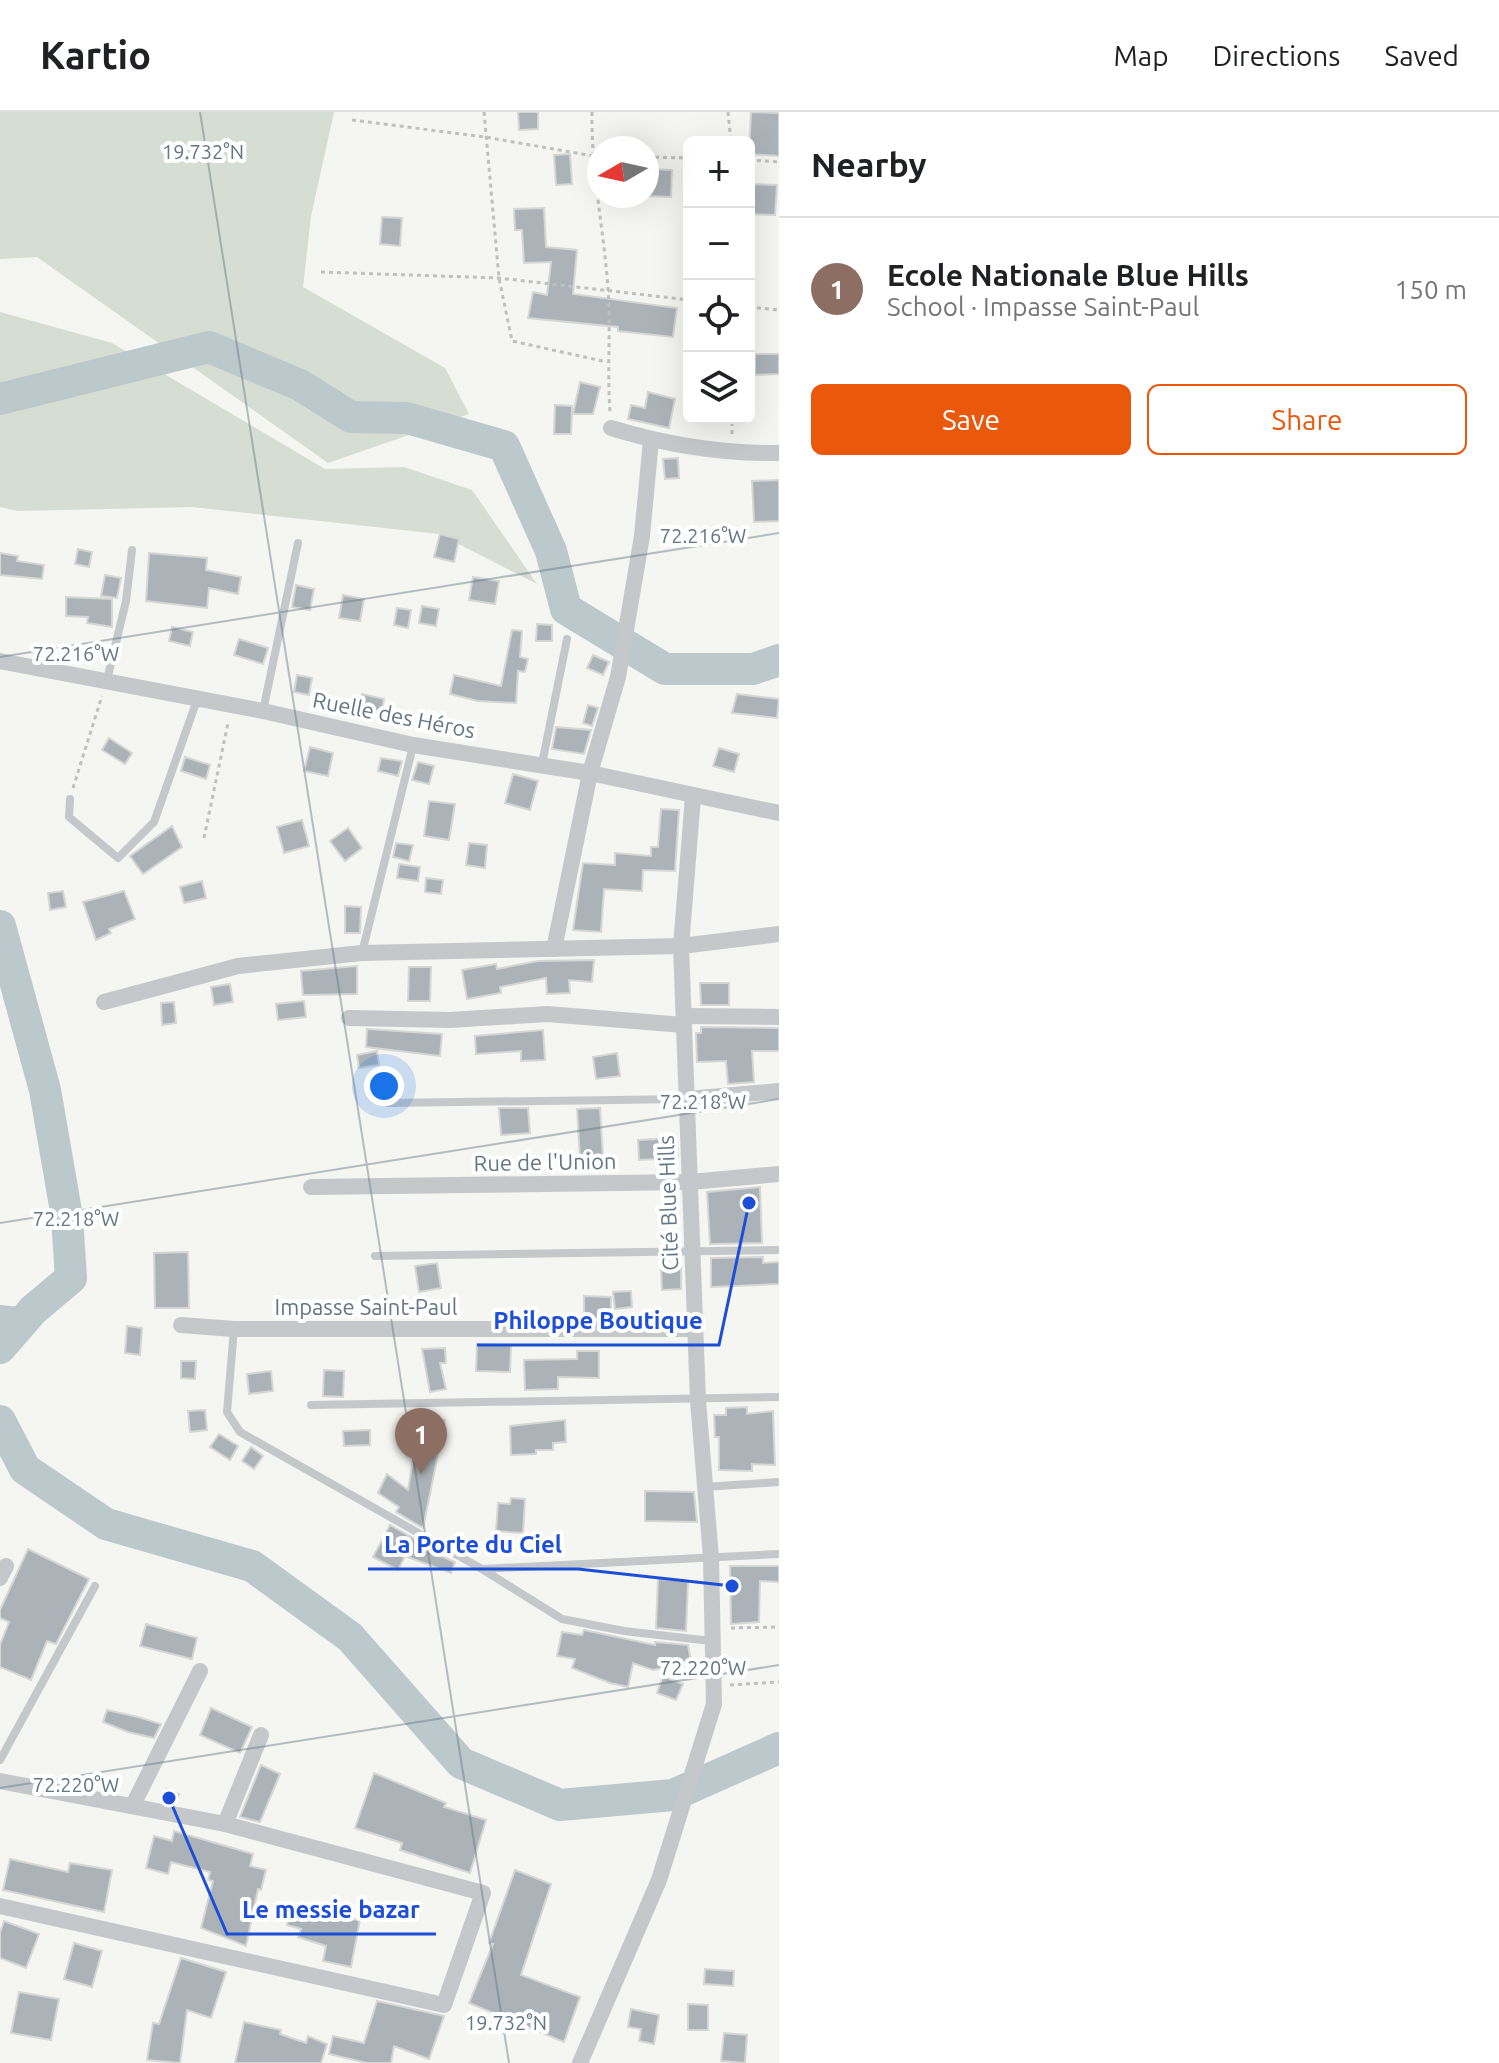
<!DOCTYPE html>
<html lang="en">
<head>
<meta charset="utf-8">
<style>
	body { margin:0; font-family:Ubuntu,sans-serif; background:#f2f2f2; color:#202124 }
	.controls { position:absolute; right:24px; top:24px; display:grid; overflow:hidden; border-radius:12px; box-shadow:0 8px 32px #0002 }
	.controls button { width:72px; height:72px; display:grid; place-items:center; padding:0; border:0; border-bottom:2px solid #e0e0e0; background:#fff; color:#202124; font:40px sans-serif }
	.compass { position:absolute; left:587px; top:24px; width:72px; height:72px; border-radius:50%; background:#fff; box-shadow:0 8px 32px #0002; rotate:261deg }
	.you { position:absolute; left:384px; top:974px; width:28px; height:28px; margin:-20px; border:6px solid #fff; border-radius:50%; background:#1a73e8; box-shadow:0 0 0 12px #1a73e833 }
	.badge { display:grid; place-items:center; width:52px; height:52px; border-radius:50%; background:#ea580c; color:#fff; font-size:26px; font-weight:700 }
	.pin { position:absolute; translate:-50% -66px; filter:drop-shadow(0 2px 4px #0008) }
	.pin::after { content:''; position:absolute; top:42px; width:28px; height:24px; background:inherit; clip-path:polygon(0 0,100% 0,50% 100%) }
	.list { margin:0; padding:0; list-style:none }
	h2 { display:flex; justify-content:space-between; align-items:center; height:104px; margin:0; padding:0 32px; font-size:34px }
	h2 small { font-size:26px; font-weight:400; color:#757577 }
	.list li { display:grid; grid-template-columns:52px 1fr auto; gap:24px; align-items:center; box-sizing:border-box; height:144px; padding:0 32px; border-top:2px solid #e0e0e0 }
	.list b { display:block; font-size:30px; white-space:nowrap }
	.list p { margin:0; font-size:26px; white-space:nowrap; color:#757577 }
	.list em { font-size:26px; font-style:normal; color:#757577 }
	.actions { display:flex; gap:16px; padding:24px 32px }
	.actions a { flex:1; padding:18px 0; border:2px solid #ea580c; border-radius:12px; text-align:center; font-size:28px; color:#ea580c }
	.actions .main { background:#ea580c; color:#fff }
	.icon { flex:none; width:44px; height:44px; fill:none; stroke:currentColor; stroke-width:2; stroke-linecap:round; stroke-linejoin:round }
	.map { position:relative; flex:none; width:779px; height:1951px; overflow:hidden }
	header { display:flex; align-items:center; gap:48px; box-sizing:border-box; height:112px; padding:0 40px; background:#fff; border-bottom:2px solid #e0e0e0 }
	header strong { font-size:38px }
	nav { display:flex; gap:44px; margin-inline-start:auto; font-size:28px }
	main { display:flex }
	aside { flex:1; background:#fff }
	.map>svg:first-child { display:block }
</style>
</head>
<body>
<header>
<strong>Kartio</strong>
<nav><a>Map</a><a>Directions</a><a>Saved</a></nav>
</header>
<main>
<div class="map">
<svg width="779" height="1951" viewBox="0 0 779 1951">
	<rect width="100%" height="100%" fill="#f5f5f1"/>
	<g fill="#d6ddd2">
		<path d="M0,0H334L311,104L303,175L445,256L469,302L328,351L37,145L0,147Z"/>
		<path d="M0,200L112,231L325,357L404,355L472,378L537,472L439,422L192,395L18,399L0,395Z"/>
	</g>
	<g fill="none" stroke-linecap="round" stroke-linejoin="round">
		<path stroke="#bbc8cc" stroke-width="18" d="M0,1202L28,1205"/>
		<g stroke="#bbc8cc" stroke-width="32">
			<path d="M0,287L209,235L300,273L351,305L407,306L504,334L551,439L566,497L665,557H753L779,548"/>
			<path d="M0,814L45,978L67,1105L71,1166L33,1198L0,1236"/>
			<path d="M0,1309L25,1357L106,1412L252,1454L350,1525L461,1651L560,1693L673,1683L779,1636"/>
		</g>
	</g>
	<g fill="#abb3b8" stroke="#d6d6d4" stroke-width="2">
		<path d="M518,0H538V17L519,18Z"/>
		<path d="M751,0L779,1V44L749,42Z"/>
		<path d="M570,42L572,72L556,73L554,43Z"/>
		<path d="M647,57L672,58L671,85L647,84Z"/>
		<path d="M751,72L777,73L775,103L750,102Z"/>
		<path d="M544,96L546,135L577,138L573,182L677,196L673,225L618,219V215L528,206L533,180L547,183L551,150L524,151L522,118H515L514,97Z"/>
		<path d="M382,105L402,106L400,134L380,132Z"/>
		<path d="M755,242H779V262L755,263Z"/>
		<path d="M580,270L600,275L593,302H573Z"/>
		<path d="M648,280L675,287L669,316L628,307L631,293L645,296Z"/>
		<path d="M555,293L572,294L571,322H554Z"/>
		<path d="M678,346L679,366L665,367L663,347Z"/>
		<path d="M779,368V409L754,410L752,369Z"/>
		<path d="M440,422L459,427L454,450L434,445Z"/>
		<path d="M78,437L92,440L89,455L75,452Z"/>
		<path d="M0,441L18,444L17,449L44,453L42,467L0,463Z"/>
		<path d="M149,441L207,446L206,458L241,465L238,482L209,476L207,496L146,489Z"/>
		<path d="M105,463L121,466L117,486L101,484Z"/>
		<path d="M473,465L499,469L495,492L469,488Z"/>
		<path d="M296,473L314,477L310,498L292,495Z"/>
		<path d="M343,483L364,487L360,509L339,506Z"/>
		<path d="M66,485L112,487V515L87,511L88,505L66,504Z"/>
		<path d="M422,494L439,497L436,514L419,511Z"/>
		<path d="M397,496L411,498L408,516L394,513Z"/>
		<path d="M537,512L552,513V529H536Z"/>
		<path d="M172,515L193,520L190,534L169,529Z"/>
		<path d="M512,518L522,519L520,545L528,547L525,560L518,559L516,591L478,589L450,582L454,563L501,574Z"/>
		<path d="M239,527L268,536L263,552L234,543Z"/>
		<path d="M593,543L609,550L603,563L587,556Z"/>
		<path d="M297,563L312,566L309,583L294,580Z"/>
		<path d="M362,582L384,587L381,603L359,598Z"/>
		<path d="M737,582L779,587L777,606L732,601Z"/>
		<path d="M588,593L598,596L592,614L583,611Z"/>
		<path d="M556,615L591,618L584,642L552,637Z"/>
		<path d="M109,626L132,641L125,652L102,638Z"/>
		<path d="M310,635L333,641L328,664L304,659Z"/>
		<path d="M719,636L739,642L734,660L713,654Z"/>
		<path d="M185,645L210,653L206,667L181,659Z"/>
		<path d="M381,646L402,649L398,664L378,659Z"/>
		<path d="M418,650L434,654L429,672L412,668Z"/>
		<path d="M513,662L538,669L530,698L505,691Z"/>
		<path d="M429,689L455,692L449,728L424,724Z"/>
		<path d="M661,697L679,698L675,759L643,758L642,779L604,777L601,820L573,818L583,751L615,753V741L651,744V735H658Z"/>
		<path d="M302,708L309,734L284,741L277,715Z"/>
		<path d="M172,714L182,735L143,762L130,744Z"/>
		<path d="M348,716L362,736L345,749L330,729Z"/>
		<path d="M396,731L413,733L409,749L393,745Z"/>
		<path d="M469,731L487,733L485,756L466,753Z"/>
		<path d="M399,752L420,755L418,769L397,766Z"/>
		<path d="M426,766L443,768L441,782L425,780Z"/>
		<path d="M202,769L206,786L184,791L180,775Z"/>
		<path d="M63,779L66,795L50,798L48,781Z"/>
		<path d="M124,779L135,807L109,817L111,821L96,828L83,790Z"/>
		<path d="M345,794L361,795L360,821H345Z"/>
		<path d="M594,848L592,870L569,868L570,881L547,882L546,866L500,875L501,881L467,887L462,858L496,852L497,857L538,849Z"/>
		<path d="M357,854V882L303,883L301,859Z"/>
		<path d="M409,855H431L430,889H408Z"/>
		<path d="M700,871H729V893H701Z"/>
		<path d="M230,872L233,890L214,893L211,875Z"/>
		<path d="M304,889L306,905L278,908L276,892Z"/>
		<path d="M174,890L176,911L162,913L161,891Z"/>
		<path d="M701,915L779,916V939H752L754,970L728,972L726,949L697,950L696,921H701Z"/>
		<path d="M367,917L442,922L440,944L366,935Z"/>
		<path d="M543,918L545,948L521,949V939L476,942L475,924Z"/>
		<path d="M377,939L379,953L359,956L357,943Z"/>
		<path d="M617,941L620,964L596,967L593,945Z"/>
		<path d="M499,996H528L530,1021L501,1023Z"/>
		<path d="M600,996L603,1046L580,1047L577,997Z"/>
		<path d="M677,1026L678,1046L639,1048L638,1028Z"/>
		<path d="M760,1075L762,1131L710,1132L707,1080Z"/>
		<path d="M188,1140L189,1196H155L154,1141Z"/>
		<path d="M763,1145V1151L779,1150V1172L711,1175V1146Z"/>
		<path d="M437,1151L441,1176L419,1180L415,1154Z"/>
		<path d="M661,1156H681V1177L662,1178Z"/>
		<path d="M631,1179L632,1195L615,1197L613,1180Z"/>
		<path d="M584,1184L611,1185V1206H584Z"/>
		<path d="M127,1214L142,1216L140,1243L125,1241Z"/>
		<path d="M477,1232L511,1233L510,1260L476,1259Z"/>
		<path d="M445,1236L446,1251H440L446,1277L430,1280L422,1237Z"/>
		<path d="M577,1239H599V1266L558,1265V1277L525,1278L524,1248L577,1247Z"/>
		<path d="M181,1249H196L195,1267L181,1266Z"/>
		<path d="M324,1258L344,1259L343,1285L323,1284Z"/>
		<path d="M271,1259L273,1279L249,1282L247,1262Z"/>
		<path d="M747,1295V1302L773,1299L775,1353L752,1352V1359L719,1358V1325H715L714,1303H726V1296Z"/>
		<path d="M205,1298L207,1318L190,1320L188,1299Z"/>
		<path d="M420,1304L445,1308L423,1416L396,1400L399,1395L378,1381L387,1362L408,1378Z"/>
		<path d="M565,1308L566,1330L553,1331V1338H536V1342L511,1343L510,1314Z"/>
		<path d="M370,1318V1333L344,1334L343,1319Z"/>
		<path d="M219,1322L238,1334L230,1348L210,1335Z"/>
		<path d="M251,1335L263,1344L254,1357L242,1349Z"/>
		<path d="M645,1379L694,1380L697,1410L645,1409Z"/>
		<path d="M511,1386L525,1387L523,1421L496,1419L498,1391L510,1392Z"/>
		<path d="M390,1413L420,1430L419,1435L455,1450L451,1461L405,1444L398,1458L373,1445Z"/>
		<path d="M28,1437L89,1467L56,1532L47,1529L31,1568L0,1555V1533L9,1510L0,1506V1498Z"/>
		<path d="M730,1454H779V1470L760,1469L759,1510L731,1512Z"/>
		<path d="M658,1467L688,1469L686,1519L656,1516Z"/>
		<path d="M146,1512L197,1526L192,1547L140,1534Z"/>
		<path d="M584,1518L655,1533V1530L688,1533L691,1550L653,1558L633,1551L628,1575L610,1571L572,1556L575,1547L557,1544L562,1520L582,1523Z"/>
		<path d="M663,1564L683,1572L676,1588L657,1581Z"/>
		<path d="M211,1596L252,1615L240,1641L200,1623Z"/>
		<path d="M107,1598L138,1605L161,1612L154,1626L128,1620L103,1610Z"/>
		<path d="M261,1653L280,1662L260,1710L240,1705Z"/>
		<path d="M374,1661L446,1691L444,1695L486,1708L470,1761L400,1738L402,1731L355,1716Z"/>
		<path d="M166,1677L179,1682L175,1691L161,1688Z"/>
		<path d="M174,1719L253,1742L250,1754L266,1758L261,1778L258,1777L246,1834L201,1816L213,1769L208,1768L210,1760L171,1750L168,1762L146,1756L154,1724L172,1729Z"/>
		<path d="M10,1747L68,1760L70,1751L112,1758L104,1800L3,1778Z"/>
		<path d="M515,1758L551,1772L521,1863L580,1885L564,1930L469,1891L493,1832L489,1831Z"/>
		<path d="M293,1792L332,1805L360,1808L351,1855L323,1849L326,1834L298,1825L301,1817L287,1813Z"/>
		<path d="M4,1809L39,1822L26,1856L0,1846V1821Z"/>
		<path d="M74,1831L102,1839L92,1875L64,1867Z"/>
		<path d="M181,1846L226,1860L211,1906L187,1898L180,1951L147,1948L153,1911L159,1912Z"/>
		<path d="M705,1857L734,1859L733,1874L704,1872Z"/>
		<path d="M19,1880L59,1887L51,1928L11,1921Z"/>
		<path d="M377,1889L444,1904L429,1947L394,1934L391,1951H367L329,1942L333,1924L364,1931Z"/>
		<path d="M688,1892L708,1893V1918H688Z"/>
		<path d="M631,1897L659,1903L654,1932L639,1929L641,1917L628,1915Z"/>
		<path d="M244,1910L281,1918L280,1922L306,1931L308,1924L327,1932L321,1951H235Z"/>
		<path d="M724,1921L747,1923L745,1951L721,1949Z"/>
	</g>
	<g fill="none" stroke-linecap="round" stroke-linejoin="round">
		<g stroke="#bec0c2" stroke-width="3" stroke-dasharray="4 4" stroke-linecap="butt">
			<path d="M484,0L499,166L512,229L607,250"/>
			<path d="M592,0C591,60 604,118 608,177C611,218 607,259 610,300"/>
			<path d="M728,0L731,30"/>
			<path d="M352,8L485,25L599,45"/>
			<path d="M647,45L689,46"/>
			<path d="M749,48L779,50"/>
			<path d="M321,160L499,166L689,188"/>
			<path d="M749,195L779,198"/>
			<path d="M732,322V306"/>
			<path d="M73,676L102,584"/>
			<path d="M204,726L228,611"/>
			<path d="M731,1516L779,1515"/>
			<path d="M730,1573L779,1570"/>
		</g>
		<g stroke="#c4c8cb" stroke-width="8">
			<path d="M107,568L126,489L132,438"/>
			<path d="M263,599L298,431"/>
			<path d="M542,652L567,527"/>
			<path d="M70,687L69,705L118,746L154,710L197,588"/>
			<path d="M362,841L413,634"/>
			<path d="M388,991L686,987"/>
			<path d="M375,1144L779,1138"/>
			<path d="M234,1217L227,1300L240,1320L482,1457"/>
			<path d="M311,1293L779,1285"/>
			<path d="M704,1375L779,1370"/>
			<path d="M711,1529L624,1519L562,1507L482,1457L779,1442"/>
			<path d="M0,1648L95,1474"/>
		</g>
		<g stroke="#c4c8cb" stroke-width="16">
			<path d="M611,316C667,333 721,342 779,341"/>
			<path d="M0,549L263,599L413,633L590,661L779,701"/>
			<path d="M554,837L590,661L618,565L642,424L651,328"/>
			<path d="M104,890L238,854L362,841L681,834L779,822"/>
			<path d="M684,904L779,905"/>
			<path d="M349,906L450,908L547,902L684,913"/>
			<path d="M687,987L779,979"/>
			<path d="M311,1075L690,1070L779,1062"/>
			<path d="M181,1213L234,1217H695"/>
			<path d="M0,1466L6,1454"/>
			<path d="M0,1669L225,1712L483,1781L444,1893L0,1794"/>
			<path d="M133,1693L200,1559"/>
			<path d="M225,1712L261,1623"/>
			<path d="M580,1951L659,1768L714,1592L711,1446L698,1289L681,834L693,685"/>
		</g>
	</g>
	<path fill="none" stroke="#627684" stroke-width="2" stroke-opacity="0.45" d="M200,0L509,1951M0,545L779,421M0,1111L779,987M0,1676L779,1553"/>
	<g text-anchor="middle" stroke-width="8" stroke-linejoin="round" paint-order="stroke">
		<g font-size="22" fill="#627684" stroke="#fff">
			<text transform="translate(394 603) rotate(11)" y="8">Ruelle des Héros</text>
			<text transform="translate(545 1050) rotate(-1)" y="8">Rue de l'Union</text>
			<text transform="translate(668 1091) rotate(-92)" y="8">Cité Blue Hills</text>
			<text x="366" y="1203">Impasse Saint-Paul</text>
		</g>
	</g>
	<g font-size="20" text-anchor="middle" fill="#627684" stroke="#fff" stroke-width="8" stroke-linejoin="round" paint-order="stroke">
		<text x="203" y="47">19.732°N</text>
		<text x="703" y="431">72.216°W</text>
		<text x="76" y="549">72.216°W</text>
		<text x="703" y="997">72.218°W</text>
		<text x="76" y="1114">72.218°W</text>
		<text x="703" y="1563">72.220°W</text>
		<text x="76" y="1680">72.220°W</text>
		<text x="506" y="1918">19.732°N</text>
	</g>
	<path fill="none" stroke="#1d4ed8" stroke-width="3" d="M749 1091L719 1233H477M732 1474L578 1457H368M169 1686L227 1822H436"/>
	<g fill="#1d4ed8" stroke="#fff" stroke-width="3">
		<circle cx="749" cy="1091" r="8"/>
		<circle cx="732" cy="1474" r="8"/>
		<circle cx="169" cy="1686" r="8"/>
	</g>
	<g font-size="24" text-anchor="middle" font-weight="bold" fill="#1d4ed8" stroke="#fff" stroke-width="8" stroke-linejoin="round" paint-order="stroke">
		<text x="598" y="1217">Philoppe Boutique</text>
		<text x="473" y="1441">La Porte du Ciel</text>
		<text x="331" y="1806">Le messie bazar</text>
	</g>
</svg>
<div class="controls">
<button>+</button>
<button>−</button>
<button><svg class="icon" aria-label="locate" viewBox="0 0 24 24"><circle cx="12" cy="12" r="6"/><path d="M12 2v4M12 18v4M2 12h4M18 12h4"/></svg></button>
<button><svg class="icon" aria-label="layers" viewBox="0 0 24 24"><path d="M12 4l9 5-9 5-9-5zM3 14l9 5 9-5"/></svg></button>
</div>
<svg class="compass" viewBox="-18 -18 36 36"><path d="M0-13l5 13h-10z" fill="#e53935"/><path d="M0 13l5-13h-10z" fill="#757577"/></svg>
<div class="you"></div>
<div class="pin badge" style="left:421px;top:1362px;background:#8d6e63">1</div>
</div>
<aside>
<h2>Nearby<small></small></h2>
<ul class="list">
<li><span class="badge" style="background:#8d6e63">1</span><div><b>Ecole Nationale Blue Hills</b><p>School · Impasse Saint-Paul</p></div><em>150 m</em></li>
</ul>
<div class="actions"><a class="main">Save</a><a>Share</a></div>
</aside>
</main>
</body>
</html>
